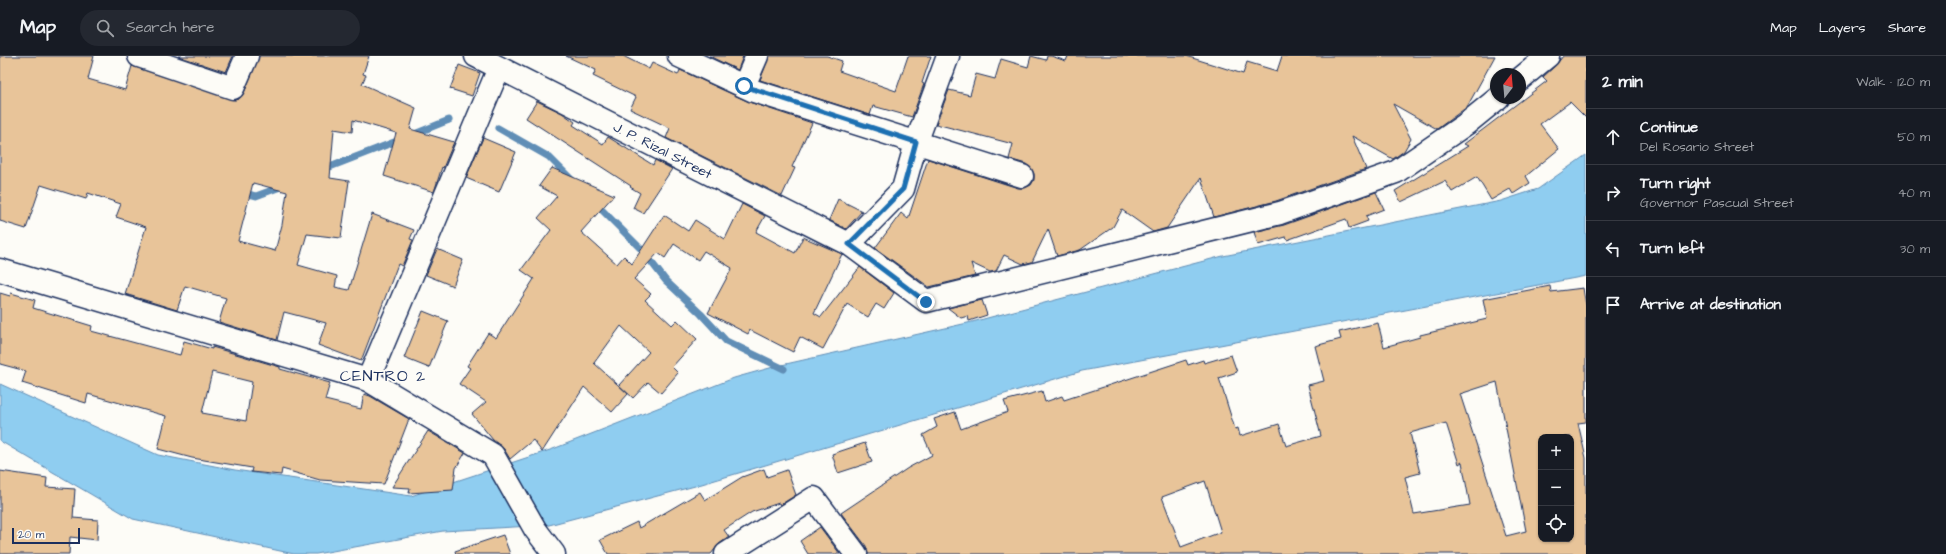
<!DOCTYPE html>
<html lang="en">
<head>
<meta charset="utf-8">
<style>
	body { margin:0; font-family:"Architects Daughter",sans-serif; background:#242831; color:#f1f3f6 }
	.controls { position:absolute; right:12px; bottom:12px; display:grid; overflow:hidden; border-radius:8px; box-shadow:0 1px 3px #0004 }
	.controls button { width:36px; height:36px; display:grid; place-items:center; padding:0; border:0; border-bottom:1px solid #363941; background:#171b24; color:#f1f3f6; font:20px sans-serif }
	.compass { position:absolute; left:1490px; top:12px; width:36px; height:36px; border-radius:50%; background:#171b24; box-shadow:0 1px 3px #0004; rotate:16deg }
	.scale { position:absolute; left:12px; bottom:10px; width:68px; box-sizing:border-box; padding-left:4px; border:2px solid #1b2f5e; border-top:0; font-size:11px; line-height:14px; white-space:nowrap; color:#1b2f5e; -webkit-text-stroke:3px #fdfcf7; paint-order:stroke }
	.stop { position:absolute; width:12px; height:12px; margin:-9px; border:3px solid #1f6fb2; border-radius:50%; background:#fff }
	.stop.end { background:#1f6fb2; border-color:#fff; box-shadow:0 1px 4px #0008 }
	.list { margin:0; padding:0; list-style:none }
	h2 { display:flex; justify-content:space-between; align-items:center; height:52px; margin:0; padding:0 16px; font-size:17px }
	h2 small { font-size:13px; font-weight:400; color:#9ea1a6 }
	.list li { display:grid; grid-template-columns:26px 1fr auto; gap:12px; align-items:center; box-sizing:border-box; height:56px; padding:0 16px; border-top:1px solid #363941 }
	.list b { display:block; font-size:15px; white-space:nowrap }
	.list p { margin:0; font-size:13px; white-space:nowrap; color:#9ea1a6 }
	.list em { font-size:13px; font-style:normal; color:#9ea1a6 }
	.icon { flex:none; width:22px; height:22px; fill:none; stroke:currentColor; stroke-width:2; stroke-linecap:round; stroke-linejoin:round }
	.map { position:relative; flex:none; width:1586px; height:498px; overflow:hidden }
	header { display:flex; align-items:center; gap:24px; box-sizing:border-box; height:56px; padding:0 20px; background:#171b24; border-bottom:1px solid #363941 }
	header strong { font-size:19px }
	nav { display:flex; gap:22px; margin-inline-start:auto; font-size:14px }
	.search { width:280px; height:36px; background:#242831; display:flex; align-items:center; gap:10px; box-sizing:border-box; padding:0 14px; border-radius:22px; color:#9ea1a6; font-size:15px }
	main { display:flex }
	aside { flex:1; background:#171b24 }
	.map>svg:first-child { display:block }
</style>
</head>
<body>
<header>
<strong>Map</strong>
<div class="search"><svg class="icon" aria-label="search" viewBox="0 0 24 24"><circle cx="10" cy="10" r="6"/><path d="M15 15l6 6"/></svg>Search here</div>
<nav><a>Map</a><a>Layers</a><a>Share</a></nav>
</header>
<main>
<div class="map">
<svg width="1586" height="498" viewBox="0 0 1586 498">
	<rect width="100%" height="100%" fill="#fdfcf7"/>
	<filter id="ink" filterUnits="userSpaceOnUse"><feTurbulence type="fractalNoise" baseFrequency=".025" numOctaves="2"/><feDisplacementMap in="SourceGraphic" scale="8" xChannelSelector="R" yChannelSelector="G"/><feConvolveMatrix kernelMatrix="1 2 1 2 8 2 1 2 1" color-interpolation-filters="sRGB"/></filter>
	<g filter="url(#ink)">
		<path fill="#8fcdf0" stroke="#618eb6" d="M1586,99V220L1082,315L695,430L549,469L443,475L316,498H294L133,463L0,385V328L158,399L235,414L411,440L553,393L734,322L777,310L972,266L1223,200L1501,145L1538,133Z"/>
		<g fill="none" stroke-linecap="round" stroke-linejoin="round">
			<g stroke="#618eb6" stroke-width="7">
				<path d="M498,72L549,101L572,124"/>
				<path d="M412,79L449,64"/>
				<path d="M322,114L402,83"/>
				<path d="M242,136L256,140L283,130"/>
				<path d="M595,147L642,194L666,225L701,258L726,285L784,313"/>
			</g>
		</g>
		<g fill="#e8c499" stroke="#1b2f5e" fill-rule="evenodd">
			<path d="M0,0H94L88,23L125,34L132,10L235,44L240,42L244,37L259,0H369L363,18L366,19L362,28L416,52L410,73L454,86L443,112L442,111L434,136L384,120L396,77L353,64L352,76L334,73L330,122L349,125L341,182L307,178L298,209L337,220L335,231L349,234L372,158L414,174L410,183L413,184L402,210L398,208L361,305L318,289L326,267L284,256L277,284L219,266L226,242L185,230L177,254L125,238L146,171L116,161L121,148L88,137L86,143L41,129L26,173L0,165ZM253,127L287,136L282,169L275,195L238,185Z"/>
			<path d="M178,0H233L226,16Z"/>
			<path d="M566,0H623L649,13L652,7L678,19L680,14L749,46L812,67L792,111L795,112L782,140L666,82L670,72L630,53L636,41L593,20L596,14Z"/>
			<path d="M709,0H743L738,14Z"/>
			<path d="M769,0H827L842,5L839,15L896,35L908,0H931L922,27L924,28L912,61L873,50L870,59L760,24Z"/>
			<path d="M1031,0L1046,4L1047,0H1051L1066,5L1068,0H1186L1243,18L1247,6L1277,15L1282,0H1495L1467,51L1437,73L1393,48L1411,83L1404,95L1393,103L1352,80L1366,113L1276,145L1214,161L1201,122L1167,172L1153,176L1122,154L1113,171L1080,194L1057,200L1048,173L1032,206L1023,208L1004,199L996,215L990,216L971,207L975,220L929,231L875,192L901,157L908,163L928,103L1018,132H1025L1031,129L1034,124V118L1031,112L1026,108L1009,103L1013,88L936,68L949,34L970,39L976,18L995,23L1001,3L1028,11Z"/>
			<path d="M1563,0H1586V62L1570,46L1540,68L1559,93L1526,120L1530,127L1513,138L1510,133L1491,144L1477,121L1452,136L1445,125L1401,146L1395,135L1468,90L1464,88L1547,25L1543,21L1556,9Z"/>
			<path d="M459,9L480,17L472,40L450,33Z"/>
			<path d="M537,45L562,57L575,66L573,69L603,88L608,81L653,109L655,104L672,113L643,157L633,152L640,137L630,131L631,130L526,62Z"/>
			<path d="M483,82L516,96L499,136L466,122Z"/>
			<path d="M552,112L614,139L581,176L617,208L624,200L632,208L664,159L688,175L695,164L725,183L742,148L765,160L756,176L795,197L803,181L842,198L814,257L821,261L860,211L894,237L884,253L876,248L868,261L847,248L823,293L800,281L793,296L750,274L748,278L708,257L732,212L704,195L698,204L674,188L665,202L658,197L634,223L651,238L645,244L672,269L677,264L697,283L672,311L678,317L661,337L648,326L633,342L619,329L649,296L621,270L594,307L628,338L612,356L584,331L542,396L533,384L510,403L504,393L493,384L472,358L486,346L459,328L470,312L467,310L488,277L496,282L534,223L521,214L551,174L538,162L557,140L539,130Z"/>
			<path d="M1376,136L1384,153L1366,160L1368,165L1349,172L1346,163L1287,184L1286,181L1258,189L1254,176L1284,169Z"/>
			<path d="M838,143L862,155L846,173L829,164Z"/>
			<path d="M437,193L463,204L453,230L426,219Z"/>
			<path d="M1550,230L1551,236L1583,232L1586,250V366L1578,367L1586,402V498H868L866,490L841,457L908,412L932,399L923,379L937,371L934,363L955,356L961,373L1008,356L1004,345L1042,335L1045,346L1062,340L1064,344L1186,304L1188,309L1203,304L1204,307L1231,299L1237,316L1219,322L1235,373L1238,372L1240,380L1279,368L1286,390L1321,380L1308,329L1324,325L1315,290L1341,283L1339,276L1378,267L1384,291L1420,281V279L1487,263L1483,243ZM1497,326L1526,475L1506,480L1460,338ZM1446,367L1459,408L1462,406L1470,449L1414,458L1405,421L1420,417L1410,377ZM1541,381H1571V483H1541ZM1205,425L1221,476L1181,491L1162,441Z"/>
			<path d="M0,237L10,240L11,237L35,244L33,252L92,270L91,275L180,299L184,285L212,293V291L280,311V313L330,327L325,344L361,353L364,338L370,340L409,363L384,428L320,424L282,413L281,419L251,416L252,412L192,402L158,393L166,360L88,338L86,347L22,327L26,315L0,308ZM212,316L252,326L246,365L202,357Z"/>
			<path d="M982,244L987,259L969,265L968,260L961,262L948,252Z"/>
			<path d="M423,255L448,265L429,312L404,302Z"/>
			<path d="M428,375L465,397L456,412L453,434L409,437L410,432L392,431Z"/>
			<path d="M865,387L872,406L838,417L832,398Z"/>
			<path d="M764,413L767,421L787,414L796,439L780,449L779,447L752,456L724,474L729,481L719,488L711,498H608L600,484L637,466L639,472L700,436L705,444L742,421Z"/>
			<path d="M0,415L47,422L46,431L75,433L73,462L98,464L97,484L70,481L69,498H0Z"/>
			<path d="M820,471L840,498H808L800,485Z"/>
			<path d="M503,479L510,498H456L455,495Z"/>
		</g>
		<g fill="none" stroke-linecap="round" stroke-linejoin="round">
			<g stroke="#1b2f5e" stroke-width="25">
				<g id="minor">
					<path d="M139,0L233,32L247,0"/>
					<path d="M476,0L849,188L926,245L1280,157L1396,116L1466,68L1498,42"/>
					<path d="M679,0L754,35L1022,120"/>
					<path d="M1520,23L1548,0"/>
					<path d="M744,30L757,0"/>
					<path d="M849,188L903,133L916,87L948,0"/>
					<path d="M0,214L368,324L493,399L535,473L554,498"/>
					<path d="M368,324L499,12"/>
					<path d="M726,498L814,442L856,498"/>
				</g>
			</g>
			<use href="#minor" stroke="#fdfcf7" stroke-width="22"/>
		</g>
	</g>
	<g fill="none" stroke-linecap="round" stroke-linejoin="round" filter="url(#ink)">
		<path stroke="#1f6fb2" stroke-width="5" d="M744,30L916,86L903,133L849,188L926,246"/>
	</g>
	<g text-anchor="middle" stroke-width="3.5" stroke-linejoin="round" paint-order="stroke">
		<g font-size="14" fill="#1b2f5e" stroke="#fdfcf7">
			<text transform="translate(663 94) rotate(27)" y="5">J. P. Rizal Street</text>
		</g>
		<g font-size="16" letter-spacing="1" fill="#1b2f5e" stroke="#fdfcf7">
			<text x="383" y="325">CENTRO 2</text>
		</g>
	</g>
</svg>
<div class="controls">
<button>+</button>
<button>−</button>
<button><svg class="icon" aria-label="locate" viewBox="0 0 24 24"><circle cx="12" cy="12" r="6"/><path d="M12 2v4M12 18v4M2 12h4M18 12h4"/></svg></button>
</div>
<svg class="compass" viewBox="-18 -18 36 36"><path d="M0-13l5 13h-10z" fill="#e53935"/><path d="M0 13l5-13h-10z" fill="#9ea1a6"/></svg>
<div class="scale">20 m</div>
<div class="stop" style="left:744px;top:30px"></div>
<div class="stop end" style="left:926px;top:246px"></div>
</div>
<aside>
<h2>2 min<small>Walk · 120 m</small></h2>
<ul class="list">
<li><svg class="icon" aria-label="ahead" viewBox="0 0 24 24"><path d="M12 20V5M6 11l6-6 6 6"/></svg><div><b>Continue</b><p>Del Rosario Street</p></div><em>50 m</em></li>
<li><svg class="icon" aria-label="right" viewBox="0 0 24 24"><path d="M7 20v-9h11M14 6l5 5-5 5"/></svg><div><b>Turn right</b><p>Governor Pascual Street</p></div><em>40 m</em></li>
<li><svg class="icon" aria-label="left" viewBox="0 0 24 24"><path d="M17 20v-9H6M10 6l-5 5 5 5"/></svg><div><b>Turn left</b></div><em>30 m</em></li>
<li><svg class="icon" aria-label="arrive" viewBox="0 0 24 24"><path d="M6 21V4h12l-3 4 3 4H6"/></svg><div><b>Arrive at destination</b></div></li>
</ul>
</aside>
</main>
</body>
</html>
